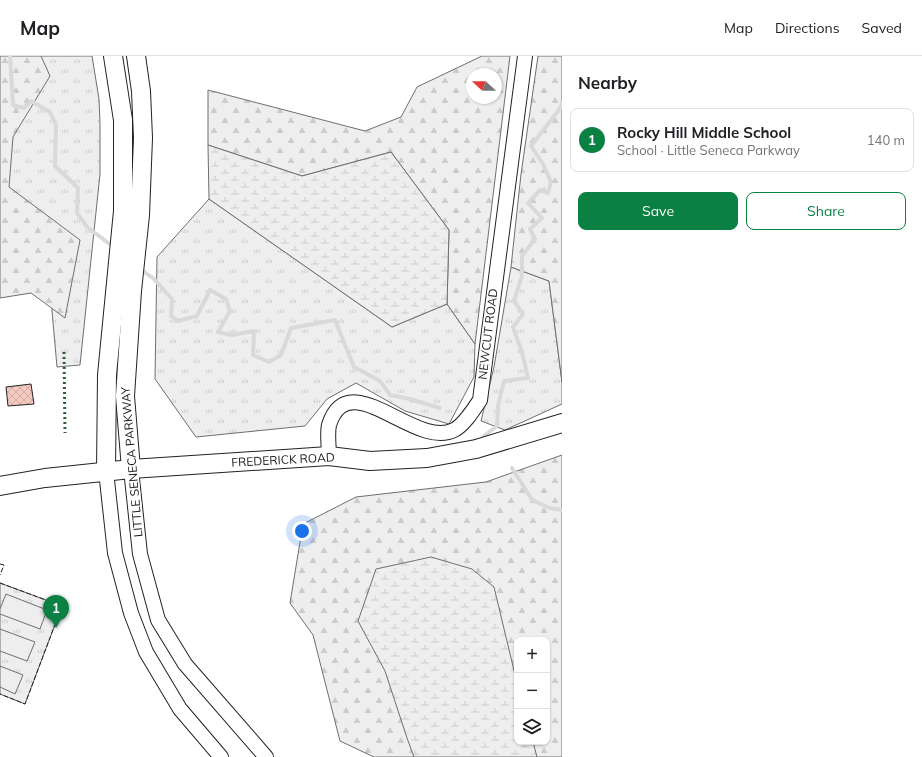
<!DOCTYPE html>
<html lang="en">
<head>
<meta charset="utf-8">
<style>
	body { margin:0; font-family:Mulish,sans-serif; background:#f2f2f2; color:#202124 }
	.controls { position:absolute; right:12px; bottom:12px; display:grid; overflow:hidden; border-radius:8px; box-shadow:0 1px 3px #0004 }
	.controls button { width:36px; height:36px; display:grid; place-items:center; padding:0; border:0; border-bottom:1px solid #e0e0e0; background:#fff; color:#202124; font:20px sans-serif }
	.compass { position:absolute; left:466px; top:12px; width:36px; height:36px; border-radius:50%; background:#fff; box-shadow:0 1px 3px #0004; rotate:291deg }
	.you { position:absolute; left:302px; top:475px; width:14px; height:14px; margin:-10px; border:3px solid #fff; border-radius:50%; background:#1a73e8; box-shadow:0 0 0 6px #1a73e833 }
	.badge { display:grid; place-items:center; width:26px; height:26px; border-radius:50%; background:#0b8043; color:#fff; font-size:13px; font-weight:700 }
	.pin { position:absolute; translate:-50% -33px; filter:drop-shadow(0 1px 2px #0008) }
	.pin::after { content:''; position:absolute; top:21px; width:14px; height:12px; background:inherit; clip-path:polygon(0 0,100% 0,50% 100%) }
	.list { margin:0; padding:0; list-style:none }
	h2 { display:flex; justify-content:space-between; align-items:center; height:52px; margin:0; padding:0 16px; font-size:17px }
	h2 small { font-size:13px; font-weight:400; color:#757577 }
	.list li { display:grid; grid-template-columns:26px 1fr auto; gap:12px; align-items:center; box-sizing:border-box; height:64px; margin:0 8px 8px; padding:0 8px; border:1px solid #e0e0e0; border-radius:8px }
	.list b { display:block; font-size:15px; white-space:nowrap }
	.list p { margin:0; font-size:13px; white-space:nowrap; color:#757577 }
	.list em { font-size:13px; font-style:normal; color:#757577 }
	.actions { display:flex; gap:8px; padding:12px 16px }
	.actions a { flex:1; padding:9px 0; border:1px solid #0b8043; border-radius:8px; text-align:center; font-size:14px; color:#0b8043 }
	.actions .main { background:#0b8043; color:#fff }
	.icon { flex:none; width:22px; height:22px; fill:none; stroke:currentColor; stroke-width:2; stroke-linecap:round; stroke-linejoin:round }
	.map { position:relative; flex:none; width:562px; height:701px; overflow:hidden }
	header { display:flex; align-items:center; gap:24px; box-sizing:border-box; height:56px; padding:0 20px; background:#fff; border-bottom:1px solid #e0e0e0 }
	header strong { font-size:19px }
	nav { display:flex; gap:22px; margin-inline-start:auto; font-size:14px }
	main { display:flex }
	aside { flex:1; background:#fff }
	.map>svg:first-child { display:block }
</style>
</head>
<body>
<header>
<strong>Map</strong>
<nav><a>Map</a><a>Directions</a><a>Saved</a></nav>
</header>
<main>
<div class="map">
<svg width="562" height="701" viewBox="0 0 562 701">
	<defs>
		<pattern id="grass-tufts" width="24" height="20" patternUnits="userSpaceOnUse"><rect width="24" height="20" fill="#eee"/><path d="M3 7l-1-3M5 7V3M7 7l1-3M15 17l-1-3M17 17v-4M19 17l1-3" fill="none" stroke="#ccc"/></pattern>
		<pattern id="forest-firs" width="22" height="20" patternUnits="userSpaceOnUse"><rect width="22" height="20" fill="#eee"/><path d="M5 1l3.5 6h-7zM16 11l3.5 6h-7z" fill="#ccc"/></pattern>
		<pattern id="wetland-marsh" width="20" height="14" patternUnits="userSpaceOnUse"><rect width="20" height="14" fill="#eee"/><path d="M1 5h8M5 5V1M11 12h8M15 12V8" fill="none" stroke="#ccc"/></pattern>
		<pattern id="building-cross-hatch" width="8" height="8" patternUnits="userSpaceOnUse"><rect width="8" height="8" fill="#f3c9c0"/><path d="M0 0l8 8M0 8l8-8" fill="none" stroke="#d0aca5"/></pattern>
	</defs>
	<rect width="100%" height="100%" fill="#fff"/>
	<g fill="url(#grass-tufts)" stroke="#6f6f6f">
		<path d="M0,0H92L99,43L100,68V118L80,309L57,311L47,199L0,222Z"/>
		<path d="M209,143L392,271L447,248L475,288L474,321L449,368L405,355L356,327L327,343L305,370L196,381L155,323L157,201Z"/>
		<path d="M511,211L549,225L562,326V348L505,374L481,365L494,311Z"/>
		<path d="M0,527L62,550L25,648L0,638Z"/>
	</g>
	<g fill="url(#forest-firs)" stroke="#6f6f6f" fill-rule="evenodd">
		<path d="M0,0H41L50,20L13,81L9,131L80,184L65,262L31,237L0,242Z"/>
		<path d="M482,0H510L475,288L447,248L449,174L391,96L302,120L208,89V34L365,75L401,61L417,31ZM472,18H496V42H472Z"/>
		<path d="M538,0H562V326L549,225L511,211L521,118Z"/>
		<path d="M562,399V701H374L340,685L313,579L290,547L303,468L356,441L486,426ZM517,584H547V686H517Z"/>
	</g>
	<g fill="url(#wetland-marsh)" stroke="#6f6f6f">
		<path d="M208,89L302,120L391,96L449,174L447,248L392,271L209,143Z"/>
		<path d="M431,501L472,513L494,531L517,627V686H533L537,701H414L407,682L385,615L358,565L376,513Z"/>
	</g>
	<g fill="#eee" stroke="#6f6f6f">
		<path d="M6,538L47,554L40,573L0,558V553Z"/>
		<path d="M0,573L35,586L27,605L0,595Z"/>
		<path d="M0,610L23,619L15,638L0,631Z"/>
	</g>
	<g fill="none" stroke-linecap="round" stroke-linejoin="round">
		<g stroke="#d9d9d9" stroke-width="4">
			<path d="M10,0L13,49L24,52L31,45L50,56L56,69L55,110L78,132L77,157L87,171L115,192"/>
			<path d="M139,212L154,223L172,243L171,260L178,265L197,260L210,234L226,243L230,255L218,276L232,279L254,275L253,299L269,306L281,299L291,272L335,264L354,311L380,325L390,339L410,343L440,352"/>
			<path d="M484,380L497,370L498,350L504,325L528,322L523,300L513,271L523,258L514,245L522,220V200L535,183L530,173L542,162L528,147L540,134L548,137L551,126L543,108L531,90L561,51L562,47"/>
			<path d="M512,412L532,444L550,452L562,454"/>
		</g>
	</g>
	<path fill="url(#building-cross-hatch)" stroke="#222" d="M31,328L34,348L8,350L6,331Z"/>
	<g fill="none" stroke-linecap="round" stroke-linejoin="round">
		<g stroke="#222" stroke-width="16">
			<g id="minor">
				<path d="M329,400C329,391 327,378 329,369C349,307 415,394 454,374C464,369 474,353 480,344L525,0"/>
				<path d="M131,413L140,498L158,564L185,608L266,701"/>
				<path d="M106,415L115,497L131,557L146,596L180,653L221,701"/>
			</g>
		</g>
		<g stroke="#222" stroke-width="20">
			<g id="major">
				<path d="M131,413L125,340L132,235L140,159L143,82L141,35L136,0"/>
				<path d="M106,415L107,319L123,155V64L113,0"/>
				<path d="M0,430L45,422L131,413L329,400L370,405L427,402L476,393L562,367"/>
			</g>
		</g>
		<use href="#minor" stroke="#fff" stroke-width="14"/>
		<use href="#major" stroke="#fff" stroke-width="18"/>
		<path stroke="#2f5e38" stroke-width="3" stroke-dasharray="2 3" stroke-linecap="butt" d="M64,296L65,377"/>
		<g stroke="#222" stroke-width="1" stroke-dasharray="5 2" stroke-linecap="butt">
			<path d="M0,508L4,509L0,519"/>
			<path d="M0,527L62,550L25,648L0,638"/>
		</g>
	</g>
	<g text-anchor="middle" stroke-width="3" stroke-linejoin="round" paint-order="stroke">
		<g font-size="12" fill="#222" stroke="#fff">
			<text transform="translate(488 278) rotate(-83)" y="4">NEWCUT ROAD</text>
			<text transform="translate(283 404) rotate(-3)" y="4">FREDERICK ROAD</text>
			<text transform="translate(132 406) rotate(-95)" y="4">LITTLE SENECA PARKWAY</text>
		</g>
	</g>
</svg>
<div class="controls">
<button>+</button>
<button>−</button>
<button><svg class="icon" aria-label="layers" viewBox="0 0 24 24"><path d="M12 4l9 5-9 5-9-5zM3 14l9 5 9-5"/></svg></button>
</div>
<svg class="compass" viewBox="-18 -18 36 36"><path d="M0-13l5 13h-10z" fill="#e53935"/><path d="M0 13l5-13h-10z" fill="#757577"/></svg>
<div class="you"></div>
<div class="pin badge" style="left:56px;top:572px">1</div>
</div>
<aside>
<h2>Nearby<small></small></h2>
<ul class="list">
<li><span class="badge">1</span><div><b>Rocky Hill Middle School</b><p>School · Little Seneca Parkway</p></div><em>140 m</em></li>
</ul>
<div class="actions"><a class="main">Save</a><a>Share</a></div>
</aside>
</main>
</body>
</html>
